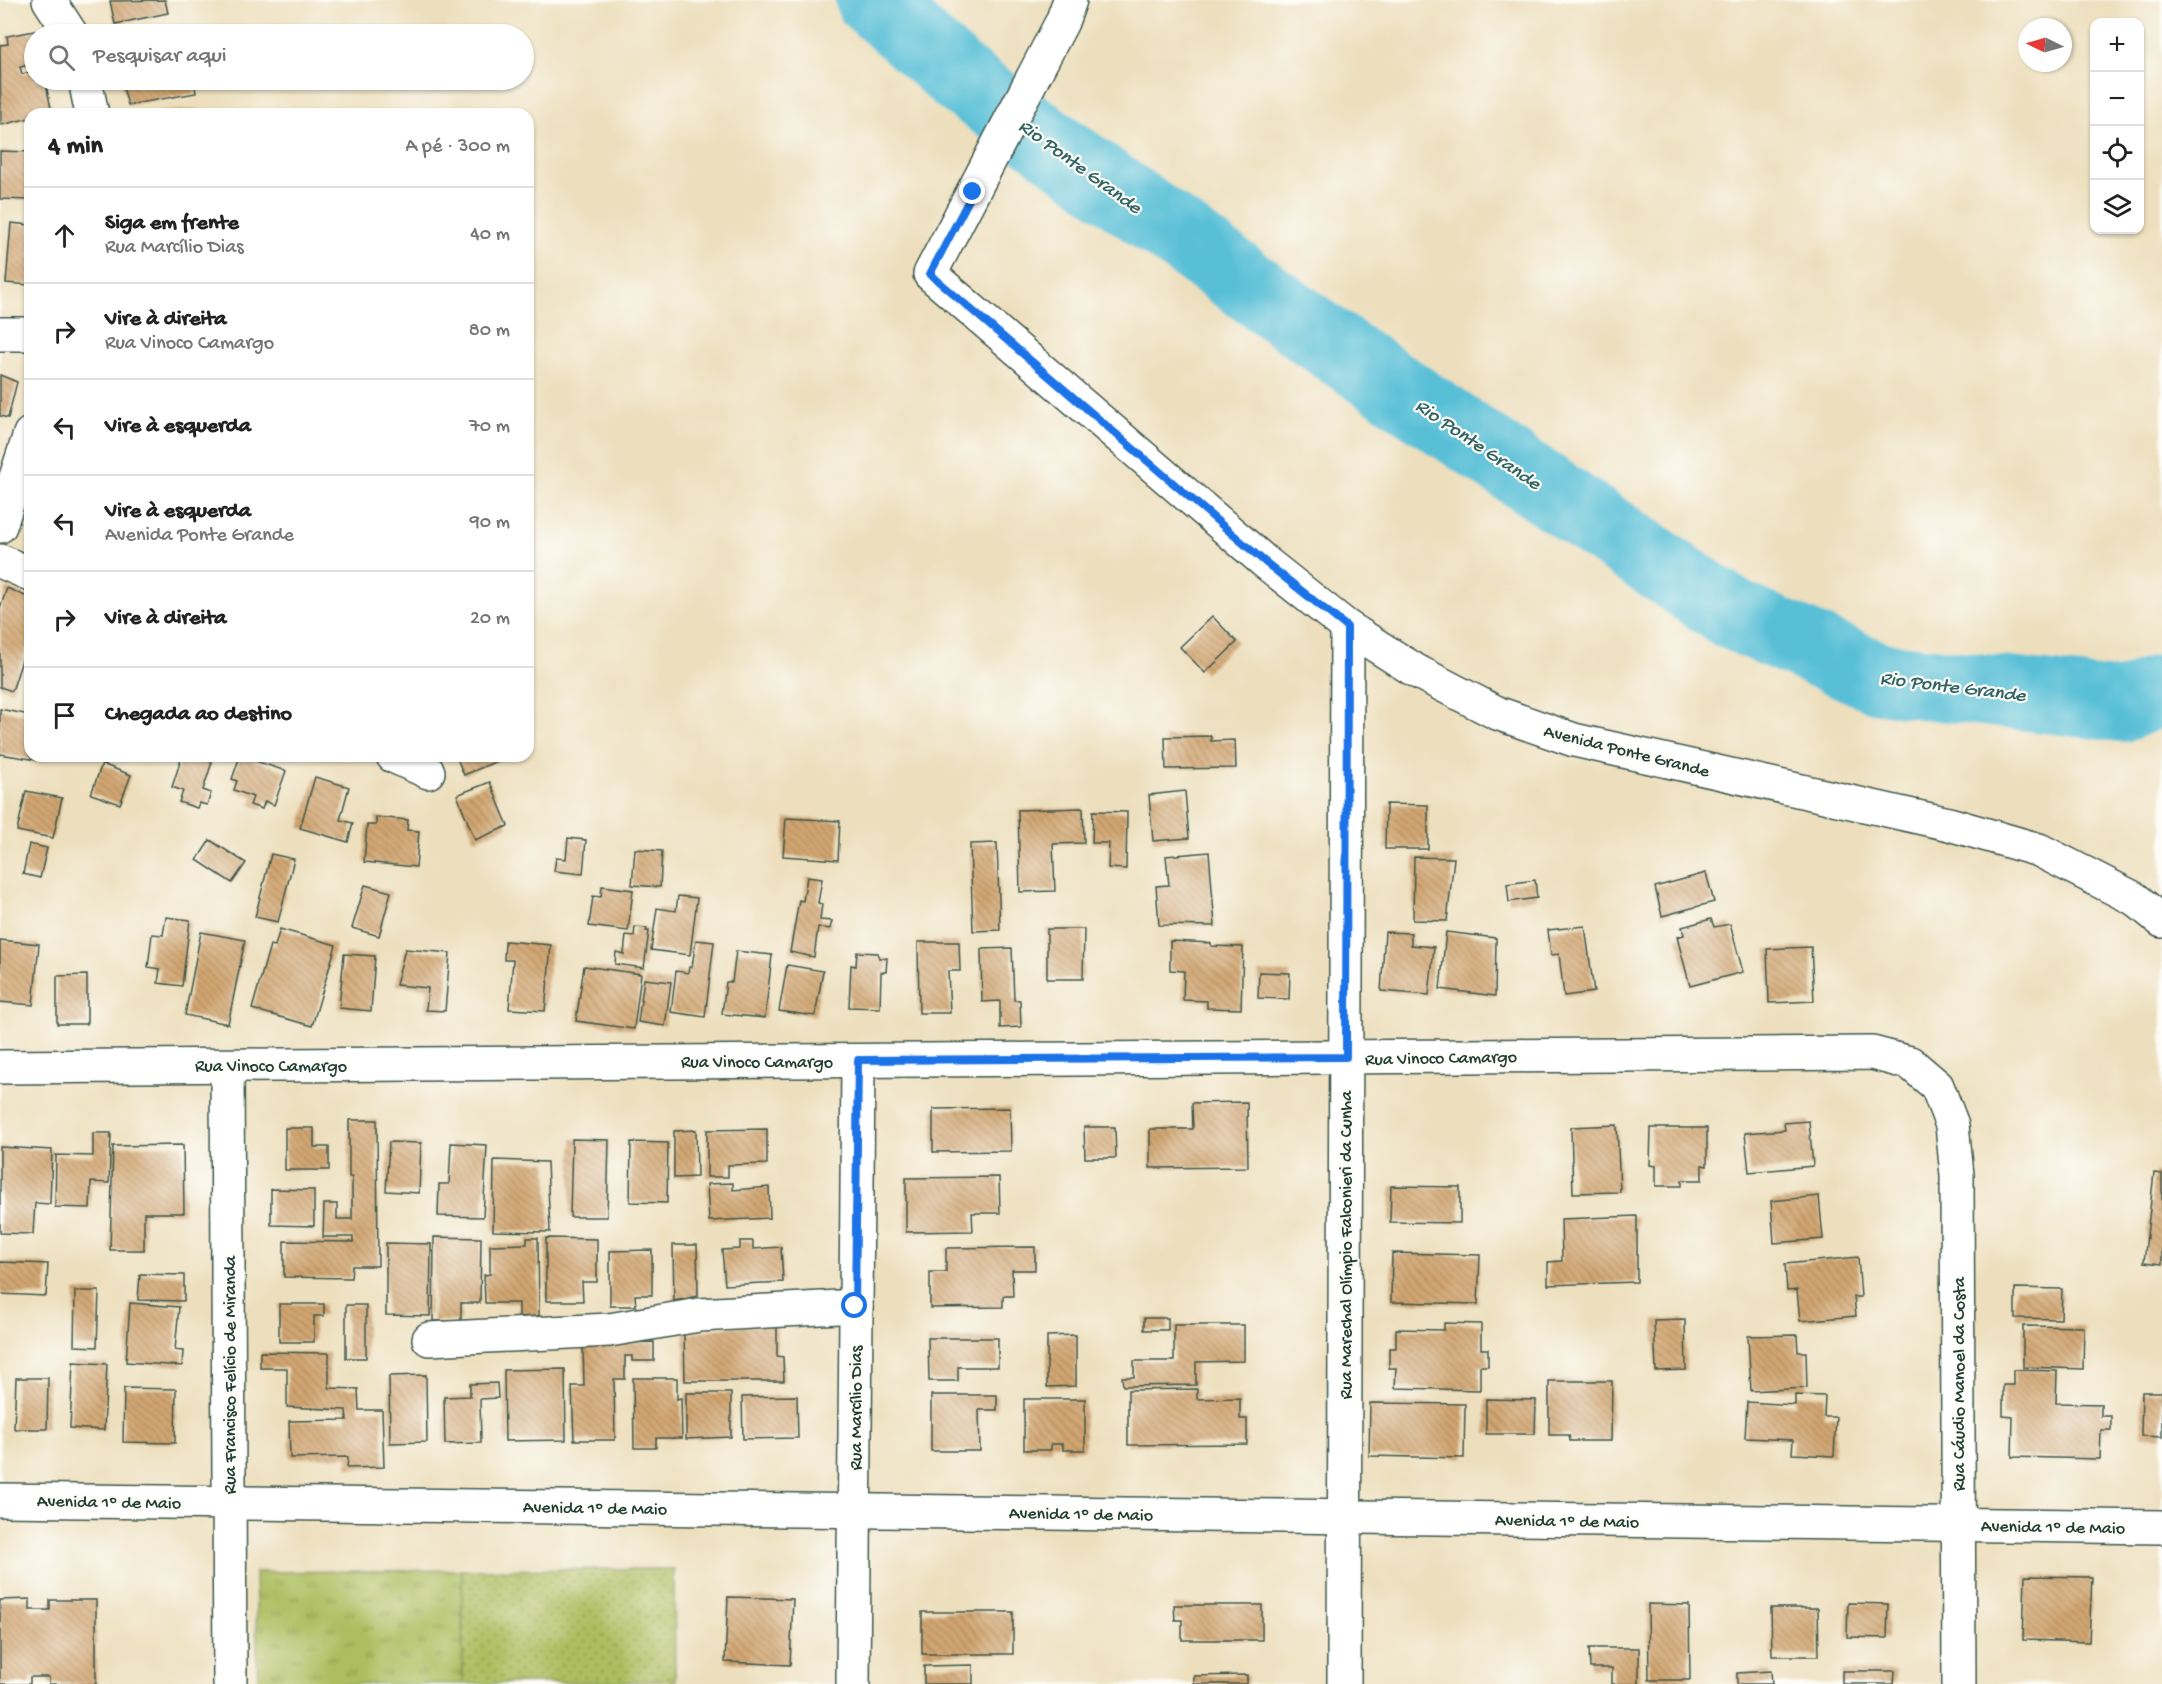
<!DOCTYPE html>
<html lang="pt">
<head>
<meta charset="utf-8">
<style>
	body { margin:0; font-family:"Gochi Hand",sans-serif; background:#f6f6f6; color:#222 }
	.controls { position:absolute; right:18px; top:18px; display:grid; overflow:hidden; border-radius:12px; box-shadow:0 2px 4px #0004 }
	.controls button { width:54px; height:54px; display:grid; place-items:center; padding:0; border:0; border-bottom:2px solid #e0e0e0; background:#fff; color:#222; font:30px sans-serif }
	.compass { position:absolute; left:2018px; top:18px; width:54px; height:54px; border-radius:50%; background:#fff; box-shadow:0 2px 4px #0004; rotate:275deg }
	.stop { position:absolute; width:18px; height:18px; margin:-14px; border:4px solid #1a73e8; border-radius:50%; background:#fff }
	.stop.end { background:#1a73e8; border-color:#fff; box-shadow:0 2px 6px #0008 }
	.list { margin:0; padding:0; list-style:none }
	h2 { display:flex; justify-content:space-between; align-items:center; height:78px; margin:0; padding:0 24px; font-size:26px }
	h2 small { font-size:20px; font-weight:400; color:#767676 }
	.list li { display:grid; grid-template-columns:39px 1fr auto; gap:18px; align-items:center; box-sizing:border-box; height:96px; padding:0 24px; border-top:2px solid #e0e0e0 }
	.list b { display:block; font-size:22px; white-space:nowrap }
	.list p { margin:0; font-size:20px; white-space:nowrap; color:#767676 }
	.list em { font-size:20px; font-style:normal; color:#767676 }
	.icon { flex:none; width:33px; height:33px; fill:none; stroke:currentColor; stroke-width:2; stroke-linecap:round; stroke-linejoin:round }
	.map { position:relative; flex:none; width:2162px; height:1684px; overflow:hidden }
	.search { position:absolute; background:#fff; box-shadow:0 2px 4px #0004; left:24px; top:24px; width:510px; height:66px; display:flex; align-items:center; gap:15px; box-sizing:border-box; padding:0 21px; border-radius:33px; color:#767676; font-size:22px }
	.panel { position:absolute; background:#fff; box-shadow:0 2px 4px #0004; left:24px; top:108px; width:510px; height:654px; border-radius:18px }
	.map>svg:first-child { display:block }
</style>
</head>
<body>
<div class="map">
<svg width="2162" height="1684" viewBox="0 0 2162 1684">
	<defs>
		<pattern id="park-tufts" width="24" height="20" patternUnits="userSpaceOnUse" patternTransform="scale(1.5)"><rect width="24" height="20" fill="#aebd5f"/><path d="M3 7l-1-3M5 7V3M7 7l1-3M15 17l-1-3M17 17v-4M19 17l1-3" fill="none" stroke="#8d9b4f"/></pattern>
		<pattern id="garden-dots" width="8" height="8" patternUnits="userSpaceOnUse" patternTransform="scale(1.5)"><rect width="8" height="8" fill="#aebd5f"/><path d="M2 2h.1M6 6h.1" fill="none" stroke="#8d9b4f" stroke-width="1.8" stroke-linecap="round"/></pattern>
		<pattern id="building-back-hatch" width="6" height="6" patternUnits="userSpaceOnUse" patternTransform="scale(1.5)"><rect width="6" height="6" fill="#d2a671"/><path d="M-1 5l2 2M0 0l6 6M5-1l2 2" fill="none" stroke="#aa885e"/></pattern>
	</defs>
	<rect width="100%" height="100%" fill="#fdfcf7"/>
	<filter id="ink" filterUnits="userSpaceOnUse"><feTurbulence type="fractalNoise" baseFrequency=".0167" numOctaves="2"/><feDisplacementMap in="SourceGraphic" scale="12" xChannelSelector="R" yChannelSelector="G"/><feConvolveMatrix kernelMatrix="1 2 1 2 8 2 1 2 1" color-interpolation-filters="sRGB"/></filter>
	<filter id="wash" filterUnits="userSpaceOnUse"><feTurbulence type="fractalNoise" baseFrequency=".008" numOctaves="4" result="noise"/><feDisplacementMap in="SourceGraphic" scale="24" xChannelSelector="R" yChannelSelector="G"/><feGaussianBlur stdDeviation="1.35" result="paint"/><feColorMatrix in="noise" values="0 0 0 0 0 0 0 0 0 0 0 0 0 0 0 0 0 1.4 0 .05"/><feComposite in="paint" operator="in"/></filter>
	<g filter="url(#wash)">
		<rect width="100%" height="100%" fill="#eddfbd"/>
		<path fill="url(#park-tufts)" stroke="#667d4a" stroke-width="1.5" d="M462,1570L463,1684H258L255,1572Z"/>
		<path fill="url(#garden-dots)" stroke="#667d4a" stroke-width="1.5" d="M674,1569L675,1681L463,1684L462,1570Z"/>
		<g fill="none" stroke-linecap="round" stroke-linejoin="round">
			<path stroke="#59bfd7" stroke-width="72" d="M871,0L960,79L1339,350L1732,614L1880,678L2122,706L2162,690"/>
		</g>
		<g id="blocks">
			<g fill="url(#building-back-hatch)">
				<path d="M165,0L168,13L115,24L110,1Z"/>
				<path d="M35,31L34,64L20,67L22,74L34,71V80H45L52,113L30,114V118L1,125L0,45L8,44L7,36Z"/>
				<path d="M121,80H194L196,93L128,105Z"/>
				<path d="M198,109V114H161V112Z"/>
				<path d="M0,151L30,152V200L0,199Z"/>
				<path d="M11,223L30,225V285L6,283Z"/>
				<path d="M0,375L17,382L8,418L0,416Z"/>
				<path d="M7,588L30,598V649L26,648L12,691L0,687V608Z"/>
				<path d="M1212,616L1237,642L1205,673L1180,647Z"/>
				<path d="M0,709L30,715V756H44L43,761L0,754Z"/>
				<path d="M1211,736V741L1235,740L1236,768L1166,769L1165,737Z"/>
				<path d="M182,756H195L212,762L203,790L211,793L207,805L199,803L197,808L179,802L183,791L172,787Z"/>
				<path d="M240,756L286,771L274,805L265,801L262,809L250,805L253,797L234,790L237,781L232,779Z"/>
				<path d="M456,756H509L464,775Z"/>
				<path d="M102,764L131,775L120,804L91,794Z"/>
				<path d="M315,777L349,787L340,820L353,823L348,842L300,828Z"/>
				<path d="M490,782L508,826L475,840L457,795Z"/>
				<path d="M26,791L62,798L53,838L17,831Z"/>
				<path d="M1185,791L1189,838L1153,841L1149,795Z"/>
				<path d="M1386,804L1428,805V849H1385Z"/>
				<path d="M1083,808L1084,843L1053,844L1055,891L1020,892L1018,810Z"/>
				<path d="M1093,811L1127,812L1126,869L1108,868L1109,843H1092Z"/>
				<path d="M376,817L408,820L407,830L419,831L416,867L364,862L367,825H376Z"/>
				<path d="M786,818L840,821L838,860L783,856Z"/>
				<path d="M568,838L586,840L583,874L554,871L556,858L566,859Z"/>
				<path d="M210,840L246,863L232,883L197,860Z"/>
				<path d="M997,843L1000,930L973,931L970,844Z"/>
				<path d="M29,844L47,848L40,878L23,874Z"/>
				<path d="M635,849L662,851L660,887L632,885Z"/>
				<path d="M1209,852L1215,926L1159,925L1156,886L1169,885L1166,856Z"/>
				<path d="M271,854L294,859L278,922L255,917Z"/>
				<path d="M1414,857L1454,858L1447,921L1413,920Z"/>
				<path d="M1706,873L1714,902L1662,916L1655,887Z"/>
				<path d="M807,877L822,879L818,903L822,904L820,920L832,921L830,929L818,927L814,957L790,952L799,900L803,901Z"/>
				<path d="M1535,880L1537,898L1509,902L1507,884Z"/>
				<path d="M365,885L391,892L379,936L352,928Z"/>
				<path d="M602,886L633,890L628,931L589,926L593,896L601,897Z"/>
				<path d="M678,896L697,898L690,955L651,950L657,908L676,911Z"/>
				<path d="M166,917L190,920L182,986L158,983L160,969L148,967L152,934L163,935Z"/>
				<path d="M1711,919L1714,927L1730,924L1743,972L1690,986L1677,937L1684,935L1682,927Z"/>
				<path d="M1585,926L1594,992L1564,996L1559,954L1551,955L1548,930Z"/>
				<path d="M635,927L647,928L646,931H649L644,968L615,964L616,952L624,954L626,935L634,936Z"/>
				<path d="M280,929L336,945L312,1026L252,1009L270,945L275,946Z"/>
				<path d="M1047,929H1084L1083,979H1047Z"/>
				<path d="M201,932L245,940L228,1024L185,1015Z"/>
				<path d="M1385,932L1411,933V945L1434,947L1429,995L1381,991Z"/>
				<path d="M1446,932L1496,938L1495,996L1440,989Z"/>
				<path d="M0,940L39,944L33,1005L0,1002Z"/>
				<path d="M696,940L714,942L705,1017L671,1012L676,971L688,973L689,967H692Z"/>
				<path d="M505,941L551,945L545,1011L509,1009L513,960H504Z"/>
				<path d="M1170,941L1211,943V946L1243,947L1241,1009L1207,1008V1001L1183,1000L1184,971L1170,970Z"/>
				<path d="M918,942H959L960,971H948L950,1013H919Z"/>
				<path d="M1811,947L1814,1001L1769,1003L1767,949Z"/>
				<path d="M1012,948L1014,1000H1020L1021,1027L1000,1028V1001L982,1002L981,949Z"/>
				<path d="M405,949L450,953L445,1011L426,1010L428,988L396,985Z"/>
				<path d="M736,951L772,955L765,1018L722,1014L726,982H732Z"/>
				<path d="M857,952L878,953L879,958H887L886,972H881L880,1008L849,1007L851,965L856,966Z"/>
				<path d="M344,954L375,956L371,1011L339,1008Z"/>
				<path d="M787,965L823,971L815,1016L779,1011Z"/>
				<path d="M584,966L641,974L634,1029L576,1021Z"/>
				<path d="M1259,972L1290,973L1289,999L1258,998Z"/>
				<path d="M87,975V1024H57V976Z"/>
				<path d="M644,979L671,982L665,1026L638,1022Z"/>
				<path d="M1247,1102L1248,1167L1150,1168V1129H1193L1192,1103Z"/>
				<path d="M1010,1108L1011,1151L933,1152V1109Z"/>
				<path d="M349,1120H377L378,1266H352L351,1278L284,1277V1241L353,1242V1237H323L324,1204H337V1219H352V1177H349Z"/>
				<path d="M1809,1121L1813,1166L1749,1172L1745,1133L1785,1130L1784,1123Z"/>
				<path d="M1617,1125L1620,1192L1573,1193L1571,1127Z"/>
				<path d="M1084,1127H1115L1116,1158H1085Z"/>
				<path d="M285,1128H314V1147H329V1170H285Z"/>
				<path d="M1651,1128H1707V1166L1702,1165V1180H1682V1186H1656V1166L1650,1165Z"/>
				<path d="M767,1129V1164L728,1165V1177H707V1130Z"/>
				<path d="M696,1130L697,1177L674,1178V1131Z"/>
				<path d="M93,1133H111L109,1183L91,1182L90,1208L55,1207L56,1155L93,1156Z"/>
				<path d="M572,1139L609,1140L607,1217H570Z"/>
				<path d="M389,1142L421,1143L419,1193L386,1191Z"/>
				<path d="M631,1142L668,1143L667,1203L630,1202Z"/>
				<path d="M451,1143L487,1145L483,1217L438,1216L439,1184H449Z"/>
				<path d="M183,1145L184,1213H144V1250H110L113,1146Z"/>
				<path d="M0,1147L52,1150L50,1204L35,1203L33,1234L0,1233Z"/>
				<path d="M494,1160L547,1162L550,1232L493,1231Z"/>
				<path d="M2154,1173L2162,1174V1264L2144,1262Z"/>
				<path d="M999,1177L1000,1213H972L973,1231L906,1232V1178Z"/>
				<path d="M733,1183V1190L769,1187L770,1218L709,1221L707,1184Z"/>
				<path d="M1391,1186L1460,1187V1223L1390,1222Z"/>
				<path d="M271,1189L314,1190V1226L271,1225Z"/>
				<path d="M1819,1196L1823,1239L1774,1243L1771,1201Z"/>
				<path d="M1637,1216V1282L1548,1285V1262L1562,1261L1561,1219Z"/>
				<path d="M434,1237L481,1238L480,1303H461V1321H433Z"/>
				<path d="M527,1238H538L539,1316L519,1317V1303H485L484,1275L490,1274V1245L527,1244Z"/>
				<path d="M546,1238L597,1239V1282H582L583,1301H546Z"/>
				<path d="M740,1241H753V1249L781,1247L783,1282L725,1285L722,1250L740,1249Z"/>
				<path d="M386,1243L431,1244L430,1316L386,1315Z"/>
				<path d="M673,1245H697L698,1296L674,1301Z"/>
				<path d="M1035,1247V1270H1012L1013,1296H1003V1307L930,1308V1272H946V1248Z"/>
				<path d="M652,1250V1295H635L636,1306H610V1251Z"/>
				<path d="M1392,1253L1480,1255L1478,1304L1391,1302Z"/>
				<path d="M1858,1257L1861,1297H1854L1856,1316L1800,1321L1797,1290L1787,1291L1785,1264Z"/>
				<path d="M0,1262L48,1264L46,1296L0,1294Z"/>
				<path d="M140,1274L184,1275V1301L138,1300Z"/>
				<path d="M2015,1288L2062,1289L2061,1319L2015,1318Z"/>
				<path d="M75,1291H99L97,1347L74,1346Z"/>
				<path d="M130,1303L179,1307L175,1350L183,1351L182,1366L126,1362Z"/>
				<path d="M279,1304H324V1316H314V1342H279Z"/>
				<rect x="346" y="1305" width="20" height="53"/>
				<rect x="1144" y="1318" width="24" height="12"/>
				<path d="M1685,1319L1686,1370L1656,1371L1654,1320Z"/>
				<path d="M1444,1323L1481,1324V1349H1488V1366H1480V1390L1395,1388L1396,1368H1389V1348H1396V1329L1444,1330Z"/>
				<path d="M777,1325V1356L783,1357L784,1381H685L684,1334L735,1326Z"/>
				<path d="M1174,1325H1244V1361L1196,1362V1385L1123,1386L1122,1377H1134V1361H1174Z"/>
				<path d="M2023,1326L2084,1327L2083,1369L2023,1367Z"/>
				<path d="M1076,1335V1386L1047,1387V1336Z"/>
				<path d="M1797,1335L1798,1352H1806L1807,1388L1751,1391L1748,1336Z"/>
				<path d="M928,1338H998V1367H958V1381H929Z"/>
				<path d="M654,1342V1361H632V1356H625V1379H614L615,1440H574L572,1386H584L583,1344Z"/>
				<path d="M260,1352L329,1353V1388L358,1389L359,1410H382L384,1467L347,1468L348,1457L290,1458L289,1421L347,1420L346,1410L287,1407V1368H260Z"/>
				<path d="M73,1362L107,1364L104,1430L70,1428Z"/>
				<path d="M565,1369L566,1440L505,1441L504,1370Z"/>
				<path d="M2014,1370L2057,1371L2056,1403L2101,1404V1416H2111V1430H2101L2100,1459L2012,1457L2013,1417L2003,1416V1385H2014Z"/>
				<path d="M426,1375L427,1442L390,1443L389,1376Z"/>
				<path d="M16,1378H48L47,1429H14Z"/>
				<path d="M633,1378H677V1399L681,1398L682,1438H656V1448H634Z"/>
				<path d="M1549,1381H1612L1611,1441H1570L1569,1435H1549Z"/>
				<path d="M497,1383L498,1398L480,1399L481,1443L445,1444L444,1397L470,1396V1384Z"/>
				<path d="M124,1388L176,1389L175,1443L123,1442Z"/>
				<path d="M1197,1389V1399L1240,1398V1419H1247V1444L1128,1445V1390Z"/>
				<path d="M2142,1392H2162V1437L2141,1436Z"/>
				<path d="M686,1393H731V1437L686,1439Z"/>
				<path d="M931,1395H997V1410H979L980,1451H931Z"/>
				<path d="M1795,1395L1825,1396L1824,1417H1836L1834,1456L1792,1454L1793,1440L1745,1438L1747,1402L1795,1405Z"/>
				<path d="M797,1396L798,1438L743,1439L742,1397Z"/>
				<path d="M1024,1399H1085V1450H1063V1444H1051V1450H1024Z"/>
				<path d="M1486,1399L1536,1400L1535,1434H1486Z"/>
				<path d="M1370,1403L1465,1404L1464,1458L1369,1456Z"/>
				<path d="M2025,1576L2092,1577L2089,1642L2023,1640Z"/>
				<path d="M728,1597L793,1599L790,1665L725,1662Z"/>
				<path d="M30,1599V1610H50V1600H96V1684H49V1677H30V1684H0V1600Z"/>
				<path d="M1848,1603L1888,1604L1887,1638L1847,1637Z"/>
				<path d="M1648,1604L1689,1605L1690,1680H1649Z"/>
				<path d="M1174,1605H1262V1640H1182V1620H1175Z"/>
				<path d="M1771,1608H1818L1819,1656H1772Z"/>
				<rect x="922" y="1612" width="91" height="42"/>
				<path d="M1589,1648H1639V1684H1612V1668H1590Z"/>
				<path d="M973,1665V1684H924V1666Z"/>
				<path d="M1771,1671L1772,1684H1737V1673Z"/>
				<path d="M1842,1671H1895L1894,1684H1842Z"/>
				<path d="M1247,1675V1684H1194V1676Z"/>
			</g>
		</g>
	</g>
	<g filter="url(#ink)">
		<use href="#blocks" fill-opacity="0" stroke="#3e5549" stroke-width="1.5"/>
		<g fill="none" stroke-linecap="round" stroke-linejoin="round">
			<g stroke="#3e5549" stroke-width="36">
				<g id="street">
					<path d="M49,0L71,34"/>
					<path d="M1070,0L1062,22L930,274L1265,562L1347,627L1416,671L1497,713L1574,740L1949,824L2039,850L2135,899L2162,921"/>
					<path d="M85,80L92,114"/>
					<path d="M0,334H30"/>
					<path d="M0,526L30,434"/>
					<path d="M0,561L30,574"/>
					<path d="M393,756L428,772"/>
					<path d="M227,1066L230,1684"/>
					<path d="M0,1067L1872,1053L1910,1063L1937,1086L1952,1125L1957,1175L1959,1684"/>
					<path d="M429,1339L609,1330L699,1315L856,1306"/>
					<path d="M853,1684L858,1061"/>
					<path d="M1344,1684L1347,627"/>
				</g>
			</g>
			<g stroke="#3e5549" stroke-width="36">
				<path id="secondary" d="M0,1500L2162,1527"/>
			</g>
			<use href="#street" stroke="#fff" stroke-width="33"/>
			<use href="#secondary" stroke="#fff" stroke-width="33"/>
		</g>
	</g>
	<g fill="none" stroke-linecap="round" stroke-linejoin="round" filter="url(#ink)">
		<path stroke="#1a73e8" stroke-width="8" d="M855,1306L858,1060L1346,1057L1347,627L1265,562L930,274L973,192"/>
	</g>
	<g text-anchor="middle" stroke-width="4.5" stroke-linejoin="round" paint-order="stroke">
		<g font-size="18" fill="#1f3d34" stroke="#fdfcf7">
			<text transform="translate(1627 750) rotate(14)" y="6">Avenida Ponte Grande</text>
			<text transform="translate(1441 1057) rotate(-1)" y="6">Rua Vinoco Camargo</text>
			<text x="757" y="1067">Rua Vinoco Camargo</text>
			<text x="271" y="1071">Rua Vinoco Camargo</text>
			<text transform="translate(1345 1245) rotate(-90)" y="6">Rua Marechal Olímpio Falconieri da Cunha</text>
			<text transform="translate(229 1375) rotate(-90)" y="6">Rua Francisco Felício de Miranda</text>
			<text transform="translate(1958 1384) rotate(-90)" y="6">Rua Cáudio Manoel da Costa</text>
			<text transform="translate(855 1408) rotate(-90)" y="6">Rua Marcílio Dias</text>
			<text transform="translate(109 1501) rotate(1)" y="6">Avenida 1º de Maio</text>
			<text transform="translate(595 1507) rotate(1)" y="6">Avenida 1º de Maio</text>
			<text transform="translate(1081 1513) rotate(1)" y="6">Avenida 1º de Maio</text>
			<text transform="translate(1567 1520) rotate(1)" y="6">Avenida 1º de Maio</text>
			<text transform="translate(2053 1526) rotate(1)" y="6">Avenida 1º de Maio</text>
		</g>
		<g font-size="20" font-style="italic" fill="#306465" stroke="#fdfcf7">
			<text transform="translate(1081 165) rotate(36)" y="7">Rio Ponte Grande</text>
			<text transform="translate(1479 443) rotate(34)" y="7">Rio Ponte Grande</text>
			<text transform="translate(1953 685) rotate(7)" y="7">Rio Ponte Grande</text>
		</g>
	</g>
</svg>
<div class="controls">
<button>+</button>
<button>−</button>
<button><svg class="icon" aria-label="locate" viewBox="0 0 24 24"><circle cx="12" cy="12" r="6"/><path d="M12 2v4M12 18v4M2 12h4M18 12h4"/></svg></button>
<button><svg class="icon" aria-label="layers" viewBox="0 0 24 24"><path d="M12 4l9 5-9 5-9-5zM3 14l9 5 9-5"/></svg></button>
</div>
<svg class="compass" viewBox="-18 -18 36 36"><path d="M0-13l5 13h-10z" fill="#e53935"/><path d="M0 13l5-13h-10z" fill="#767676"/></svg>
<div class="stop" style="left:855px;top:1306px"></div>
<div class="stop end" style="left:973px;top:192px"></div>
<div class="search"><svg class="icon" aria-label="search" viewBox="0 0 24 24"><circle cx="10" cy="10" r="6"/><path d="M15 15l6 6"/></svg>Pesquisar aqui</div>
<section class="panel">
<h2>4 min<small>A pé · 300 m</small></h2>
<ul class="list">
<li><svg class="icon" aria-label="ahead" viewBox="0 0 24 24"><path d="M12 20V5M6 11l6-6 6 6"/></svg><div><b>Siga em frente</b><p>Rua Marcílio Dias</p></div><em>40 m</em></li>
<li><svg class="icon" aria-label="right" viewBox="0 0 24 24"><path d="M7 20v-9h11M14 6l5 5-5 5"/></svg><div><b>Vire à direita</b><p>Rua Vinoco Camargo</p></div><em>80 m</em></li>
<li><svg class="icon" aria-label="left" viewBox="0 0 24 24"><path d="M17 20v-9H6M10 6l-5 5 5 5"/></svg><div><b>Vire à esquerda</b></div><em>70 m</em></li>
<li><svg class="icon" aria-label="left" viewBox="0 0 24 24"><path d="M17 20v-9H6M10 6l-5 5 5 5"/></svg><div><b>Vire à esquerda</b><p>Avenida Ponte Grande</p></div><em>90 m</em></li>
<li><svg class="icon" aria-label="right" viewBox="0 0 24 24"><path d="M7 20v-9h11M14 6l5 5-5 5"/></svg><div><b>Vire à direita</b></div><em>20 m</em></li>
<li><svg class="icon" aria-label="arrive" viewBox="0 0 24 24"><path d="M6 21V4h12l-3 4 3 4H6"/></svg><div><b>Chegada ao destino</b></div></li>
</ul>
</section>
</div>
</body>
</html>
